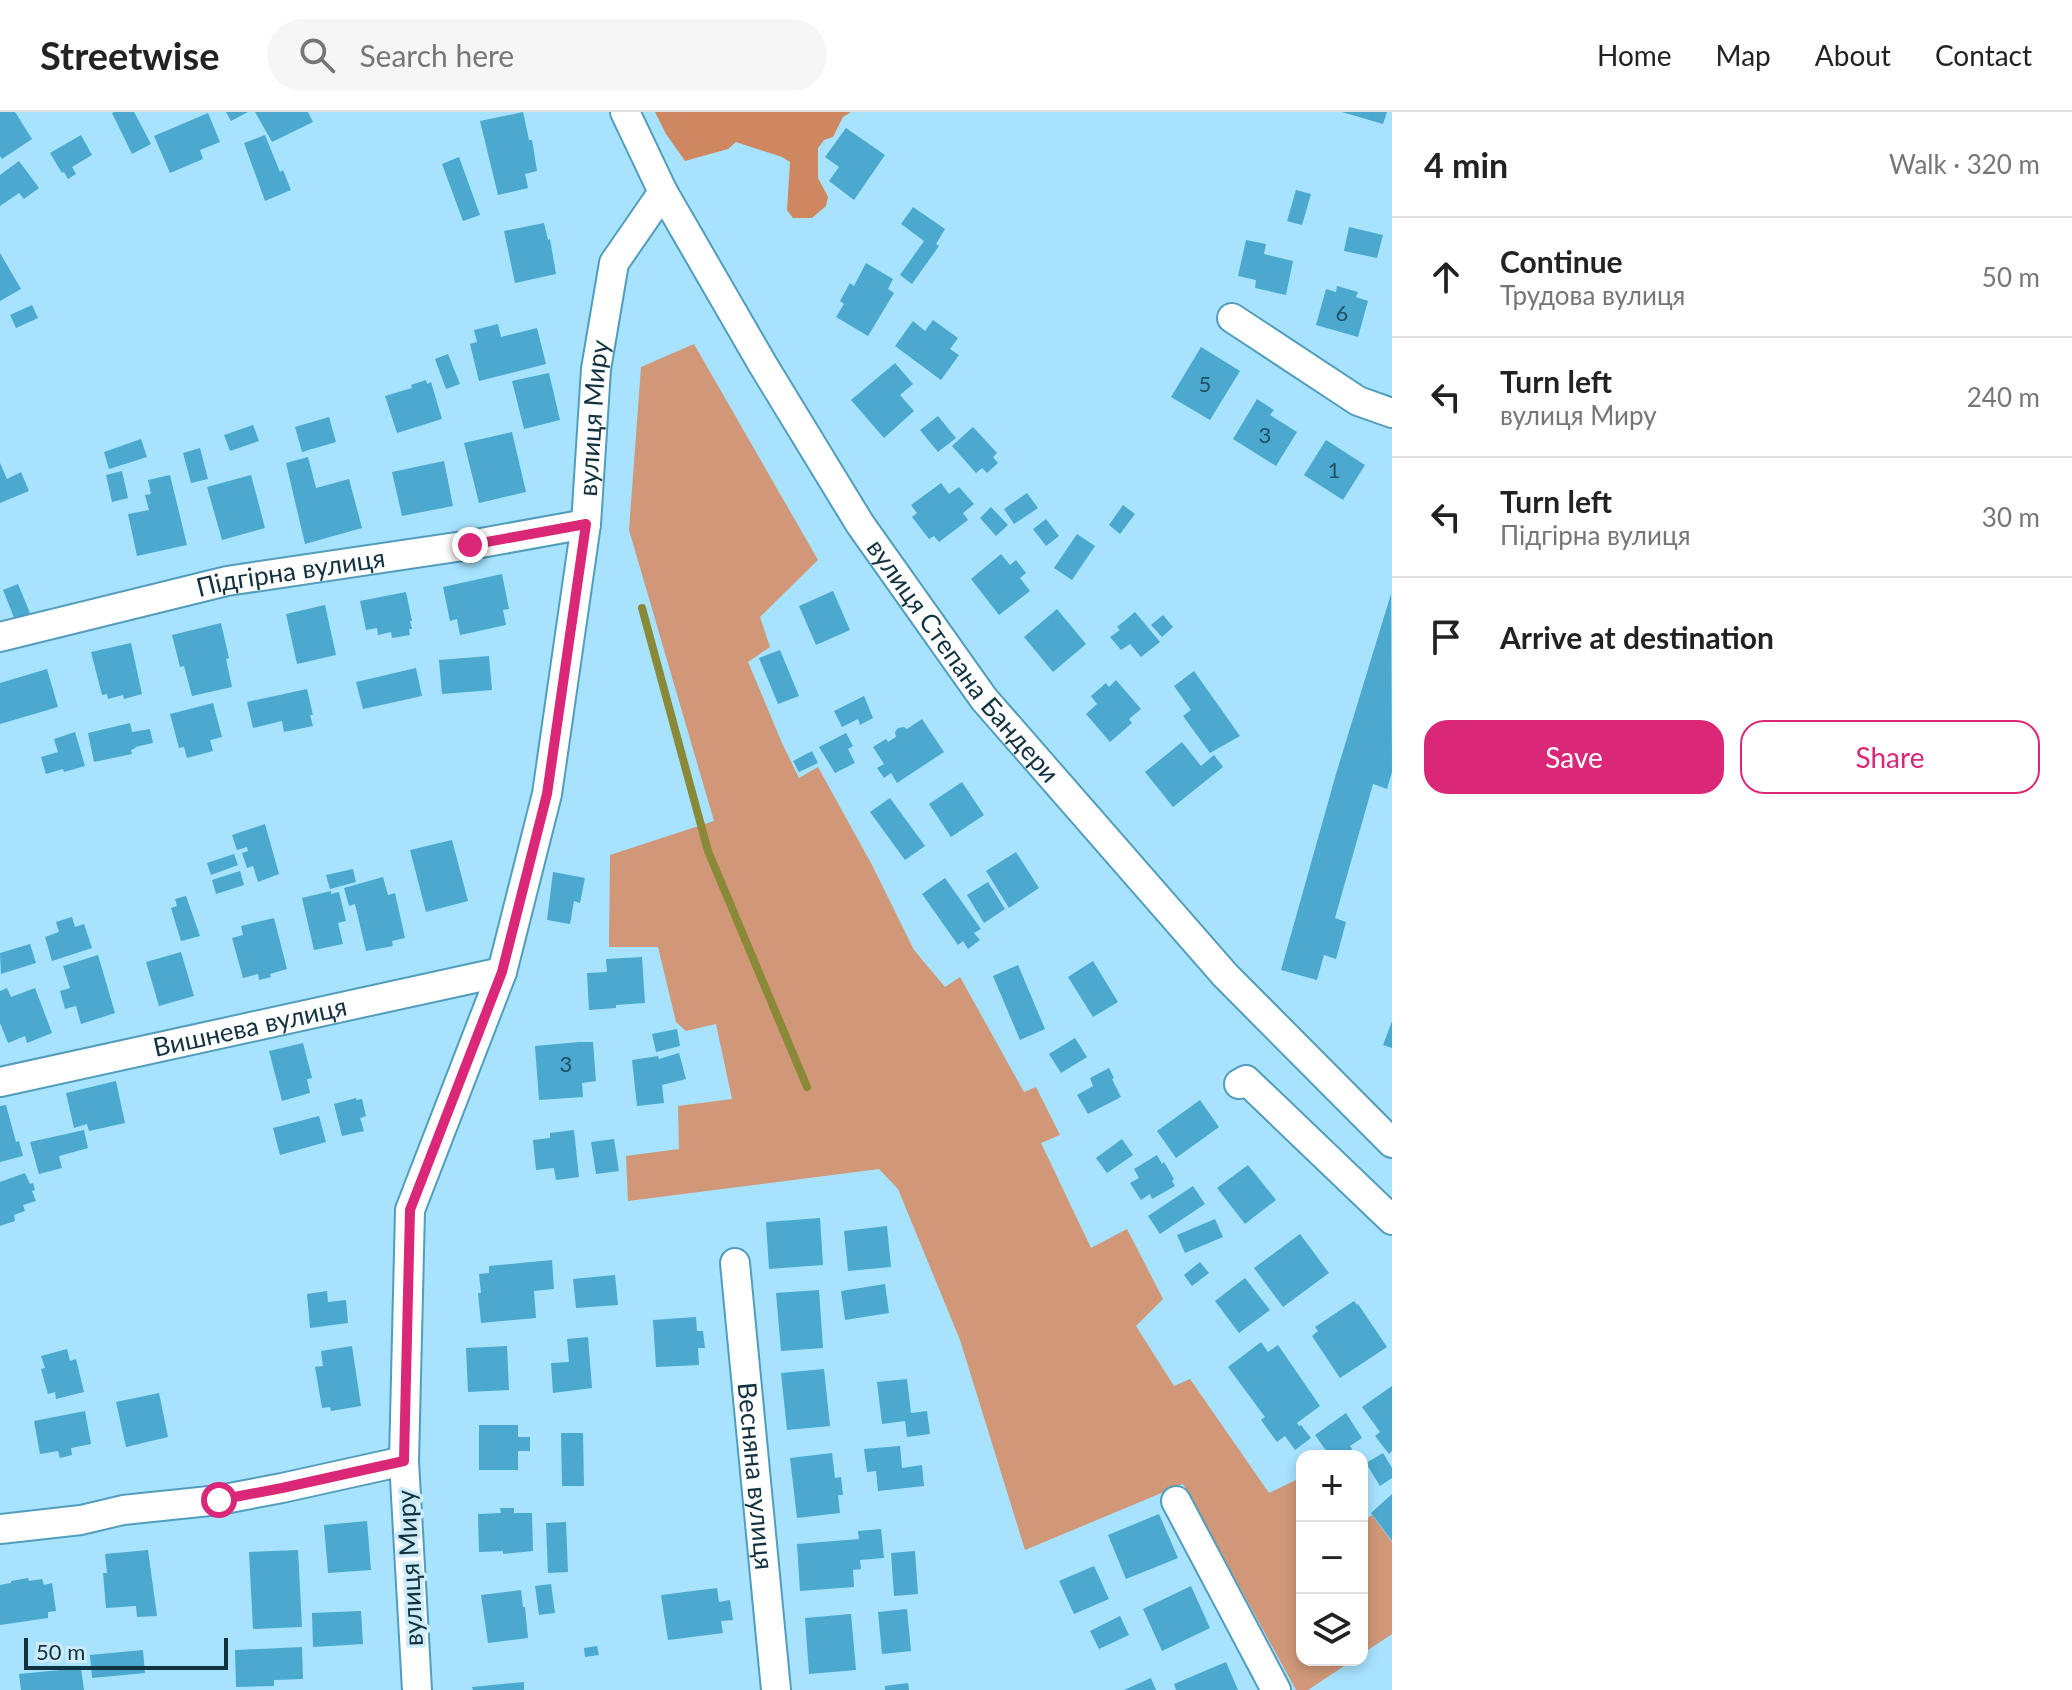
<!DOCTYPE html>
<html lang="en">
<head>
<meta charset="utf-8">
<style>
	body { margin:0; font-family:Lato,sans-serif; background:#f6f6f6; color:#222 }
	.controls { position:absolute; right:24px; bottom:24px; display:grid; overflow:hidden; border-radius:16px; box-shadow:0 4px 12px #0003 }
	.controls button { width:72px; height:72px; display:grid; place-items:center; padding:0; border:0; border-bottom:2px solid #e0e0e0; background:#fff; color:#222; font:40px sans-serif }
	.scale { position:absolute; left:24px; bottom:20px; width:204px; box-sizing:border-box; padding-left:8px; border:4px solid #123240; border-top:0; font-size:22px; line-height:28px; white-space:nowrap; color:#123240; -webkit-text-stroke:6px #ceebf9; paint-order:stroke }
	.stop { position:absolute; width:24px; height:24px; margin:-18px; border:6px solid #db2777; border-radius:50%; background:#fff }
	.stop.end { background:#db2777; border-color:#fff; box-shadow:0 2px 8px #0008 }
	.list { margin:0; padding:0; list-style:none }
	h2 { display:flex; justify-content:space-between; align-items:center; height:104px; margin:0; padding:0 32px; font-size:34px }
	h2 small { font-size:26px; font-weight:400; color:#767676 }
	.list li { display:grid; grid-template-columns:52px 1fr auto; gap:24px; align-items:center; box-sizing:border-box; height:120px; padding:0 32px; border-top:2px solid #e0e0e0 }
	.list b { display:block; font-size:30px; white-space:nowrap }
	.list p { margin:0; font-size:26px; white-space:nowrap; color:#767676 }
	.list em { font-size:26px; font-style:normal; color:#767676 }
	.actions { display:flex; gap:16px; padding:24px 32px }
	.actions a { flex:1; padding:18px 0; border:2px solid #db2777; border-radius:24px; text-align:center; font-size:28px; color:#db2777 }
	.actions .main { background:#db2777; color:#fff }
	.icon { flex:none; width:44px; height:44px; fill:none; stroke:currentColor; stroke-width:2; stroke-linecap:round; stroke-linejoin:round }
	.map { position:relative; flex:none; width:1392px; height:1578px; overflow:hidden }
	header { display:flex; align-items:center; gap:48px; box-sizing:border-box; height:112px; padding:0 40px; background:#fff; border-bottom:2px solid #e0e0e0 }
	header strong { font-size:38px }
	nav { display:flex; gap:44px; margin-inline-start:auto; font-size:28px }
	.search { width:560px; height:72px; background:#f6f6f6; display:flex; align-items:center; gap:20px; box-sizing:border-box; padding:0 28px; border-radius:44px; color:#767676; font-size:30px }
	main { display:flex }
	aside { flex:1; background:#fff }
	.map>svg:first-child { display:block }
</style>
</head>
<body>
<header>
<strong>Streetwise</strong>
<div class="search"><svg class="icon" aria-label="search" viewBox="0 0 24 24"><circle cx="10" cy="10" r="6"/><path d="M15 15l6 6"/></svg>Search here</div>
<nav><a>Home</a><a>Map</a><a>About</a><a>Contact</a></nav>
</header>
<main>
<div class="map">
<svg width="1392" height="1578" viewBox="0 0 1392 1578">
	<rect width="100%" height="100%" fill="#a7e2fe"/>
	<g fill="#d09779">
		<path d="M694,232L818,448L760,505L770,535L748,550L782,631L799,666L818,655L872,753L914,838L945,875L960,865L1024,980L1036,975L1060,1023L1041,1031L1091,1136L1127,1117L1163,1187L1136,1214L1174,1274L1190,1267L1269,1381L1296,1368L1302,1378V1548H1353L1308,1578H1296L1183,1372L1025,1438L960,1228L898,1077L879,1057L628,1089L626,1044L679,1037L678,994L732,987L716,912L686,919L676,910L658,835H609L610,743L714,709L629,418L641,255Z"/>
		<path d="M1372,1403L1392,1430V1522L1362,1542V1410Z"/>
	</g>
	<path fill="#cf8760" d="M655,0H851L843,5L833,25L824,28L818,36V66L828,85L826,94L812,106H793L787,98L790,50L782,45L736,30L728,37L685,49L666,22Z"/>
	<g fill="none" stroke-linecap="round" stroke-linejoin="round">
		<path stroke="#8a8937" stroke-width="8" d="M642,496L708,739L807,975"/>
	</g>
	<g fill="#4ba8ce">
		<path d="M0,0H15L32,27L2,47L0,44Z"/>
		<path d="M114,0H134L151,32L132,42L112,1Z"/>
		<path d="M226,0H248L231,9Z"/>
		<path d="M255,0H308L313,10L272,30Z"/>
		<path d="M523,0L529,28H532L537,59L525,62L528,76L498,83L480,9Z"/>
		<path d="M1342,0H1387L1383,12Z"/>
		<path d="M208,1L220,30L200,38L203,47L170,61L154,24Z"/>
		<path d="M846,16L885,43L854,88L829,69L839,55L825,45Z"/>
		<path d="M81,23L92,43L72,55L76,62L68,67L64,60L62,61L50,41Z"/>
		<path d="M265,23L280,60L283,58L291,78L265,89L244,31Z"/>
		<path d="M459,45L480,103L463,109L442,52Z"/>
		<path d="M19,49L39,76L24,87L19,81L0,94V63Z"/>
		<path d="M1296,78L1311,82L1302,113L1287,109Z"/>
		<path d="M913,95L945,117L936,132L939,134L912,172L900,163L924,129L901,112Z"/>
		<path d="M544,111L548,128L550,127L556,162L515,171L504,119Z"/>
		<path d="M1349,115L1383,123L1377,146L1344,139Z"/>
		<path d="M1246,128L1266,132L1264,142L1293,149L1286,183L1255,176L1256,168L1238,164Z"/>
		<path d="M0,141L21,177L0,189Z"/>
		<path d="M866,151L893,167L888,177L894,181L868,224L836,205L844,192L840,189L850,171L854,174Z"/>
		<path d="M1337,174L1358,180L1356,185L1368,189L1358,225L1316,213L1326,177L1336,180Z"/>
		<path d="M32,193L38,206L16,216L10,203Z"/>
		<path d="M933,208L958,226L950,237L959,243L941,268L895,234L913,209L925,219Z"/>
		<path d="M498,212L501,225L537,216L546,252L479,269L470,232L477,230L474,218Z"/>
		<path d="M1201,235L1240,259L1210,308L1171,285Z"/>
		<path d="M448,242L460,272L446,277L435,247Z"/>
		<path d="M895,251L913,272L900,283L914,299L884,326L851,288Z"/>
		<path d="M549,261L560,308L524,317L512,269Z"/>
		<path d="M426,268L427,272L431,270L442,307L397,321L385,284L412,276L411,273Z"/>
		<path d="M1257,287L1274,298L1270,303L1297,320L1276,354L1233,327Z"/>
		<path d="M938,304L956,326L938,340L920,318Z"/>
		<path d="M329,305L336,330L302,340L295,315Z"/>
		<path d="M253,313L259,329L230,339L224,323Z"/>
		<path d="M973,315L997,341L993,345L998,351L987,361L982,356L976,361L952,334Z"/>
		<path d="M512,320L526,380L479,391L464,331Z"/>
		<path d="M141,327L147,345L109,357L104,340Z"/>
		<path d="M1326,328L1365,353L1343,388L1304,363Z"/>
		<path d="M200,336L208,367L191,371L183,341Z"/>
		<path d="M308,345L316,376L349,367L362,416L305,432L286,351Z"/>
		<path d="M444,349L453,394L402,404L392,360Z"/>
		<path d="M0,351L7,367L21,360L29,379L0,391Z"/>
		<path d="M122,359L128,386L112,390L106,363Z"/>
		<path d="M170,363L187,433L137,444L128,402L149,398L145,383L151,382L148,368Z"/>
		<path d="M251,363L265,416L222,428L207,375Z"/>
		<path d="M941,371L949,382L959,375L974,392L963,401L968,408L939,430L934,424L929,427L912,405L917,401L911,393Z"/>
		<path d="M1027,381L1038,396L1014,412L1004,397Z"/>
		<path d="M1123,393L1135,402L1120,422L1109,413Z"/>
		<path d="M991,395L1008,413L996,424L980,406Z"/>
		<path d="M1046,407L1059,424L1046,434L1033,417Z"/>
		<path d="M1077,422L1095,434L1072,468L1054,456Z"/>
		<path d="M1001,442L1010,453L1016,448L1026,461L1020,466L1030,479L999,503L971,467Z"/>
		<path d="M502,462L509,497L503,498L506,513L460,523L457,507L450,509L443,475Z"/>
		<path d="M18,472L30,501L15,508L3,478Z"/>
		<path d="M833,479L850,518L816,533L799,494Z"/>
		<path d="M406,480L412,509H410L412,517H409L410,523L392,526L391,520L378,523L377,516L366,518L360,489Z"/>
		<path d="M1391,482L1392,660L1387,677L1373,672L1335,806L1346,810L1336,847L1324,843L1317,868L1281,858L1336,662Z"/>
		<path d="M325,493L336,543L297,552L286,502Z"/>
		<path d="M1057,497L1086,532L1053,560L1024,525Z"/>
		<path d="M1135,500L1160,530L1141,545L1130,532L1121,538L1110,525L1120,518L1117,515Z"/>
		<path d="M1163,503L1173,515L1162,525L1151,513Z"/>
		<path d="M221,511L229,546L226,547L232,575L192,584L184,554L180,555L172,523Z"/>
		<path d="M131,531L142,582L124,587L123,583L108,587L107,582L102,583L91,540Z"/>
		<path d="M780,538L799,584L778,592L759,546Z"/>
		<path d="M489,544L492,578L442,582L439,548Z"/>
		<path d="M416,556L422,584L363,597L356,570Z"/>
		<path d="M47,557L58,595L0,612V571Z"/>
		<path d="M1194,559L1240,624L1210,641L1183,604L1191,598L1174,574Z"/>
		<path d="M1116,568L1141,597L1129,607L1132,611L1110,630L1086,602L1097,592L1091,584L1106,571L1109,575Z"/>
		<path d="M307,577L313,603H310L313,614L284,620L282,609L253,616L247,590Z"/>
		<path d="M864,584L873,606L860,613L858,607L842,615L834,599Z"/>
		<path d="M213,591L222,625L210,628L213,639L187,646L184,635L179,636L170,602Z"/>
		<path d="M922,607L944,640L897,671L891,661L884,666L877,656L884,652L873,635L886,627L888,630L896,625L895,620L898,616L904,615L907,617Z"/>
		<path d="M130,611L132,620L150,617L153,631L135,635L136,636L131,638L132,642L94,650L88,621Z"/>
		<path d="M75,620L85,654L64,660L63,657L46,662L41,645L58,640L54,627Z"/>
		<path d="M846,621L853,634L848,637L855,651L835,661L819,635Z"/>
		<path d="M1182,630L1201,654L1214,643L1223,655L1173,695L1145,660Z"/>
		<path d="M812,639L818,651L799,660L793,649Z"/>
		<path d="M962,670L984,703L951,725L929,692Z"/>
		<path d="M890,686L925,734L905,748L870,700Z"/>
		<path d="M265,712L279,762L258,770L253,754L247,756L242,741L248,739L247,735L237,738L232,723Z"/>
		<path d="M452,728L468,789L426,800L410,738Z"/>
		<path d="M1016,740L1039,776L1009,796L986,759Z"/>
		<path d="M234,742L238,753L211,763L207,751Z"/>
		<path d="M353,757L356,770L330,777L326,763Z"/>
		<path d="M240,759L244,773L216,782L212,768Z"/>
		<path d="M553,760L585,766L580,791L574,789L570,812L547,808Z"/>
		<path d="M383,765L388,783L395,781L405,826L392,829L393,834L366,839L355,792L349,794L344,776Z"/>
		<path d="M945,766L981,817L974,821L980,828L968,837L963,829L958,833L922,782Z"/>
		<path d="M988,770L1005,797L984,811L967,783Z"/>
		<path d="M331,779V782L339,780L346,809L338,811L343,832L314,838L302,786Z"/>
		<path d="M186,784L200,824L181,829L171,796L177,794L175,787Z"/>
		<path d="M72,805L75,815L84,812L92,836L52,849L45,825L59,820L56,810Z"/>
		<path d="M274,806L287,857L270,862L271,865L259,868L258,862L243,866L232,826L243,823L241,814Z"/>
		<path d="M30,832L36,851L1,862L0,841Z"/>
		<path d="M181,840L194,884L159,894L146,850Z"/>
		<path d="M98,843L115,901L81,912L76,894L65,897L60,879L70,876L63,854Z"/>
		<path d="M642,845L645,891L616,893V896L589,898L587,861L607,860L606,847Z"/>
		<path d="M1093,849L1118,890L1093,905L1068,865Z"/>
		<path d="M1018,853L1045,917L1020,928L993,864Z"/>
		<path d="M7,876L11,885L35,876L52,921L27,931L25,924L8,931L0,911V879Z"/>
		<path d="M1392,909V936L1383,933Z"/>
		<path d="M677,917L680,934L656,940L652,922Z"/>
		<path d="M1075,926L1087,945L1061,961L1049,942Z"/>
		<path d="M579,930H593L596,969L582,971L583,985L539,988L535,934Z"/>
		<path d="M303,931L312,966L307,967L310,981L282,989L269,939Z"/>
		<path d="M679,941L686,967L662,973L664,991L637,994L632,948L658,944L659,947Z"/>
		<path d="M1109,956L1114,966L1112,967L1121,985L1088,1002L1077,983L1093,974L1090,966Z"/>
		<path d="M116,969L125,1011L89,1019L87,1012L74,1016L66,981Z"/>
		<path d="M356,986V988L362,987L366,1004L360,1006L364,1019L342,1024L334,992Z"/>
		<path d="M1200,988L1219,1015L1176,1046L1157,1019Z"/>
		<path d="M6,993L16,1030L19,1029L23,1044L0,1050V994Z"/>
		<path d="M319,1004L326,1030L280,1043L273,1016Z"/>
		<path d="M84,1018L88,1036L59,1044L62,1056L39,1062L30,1030Z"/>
		<path d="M574,1018L579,1065L556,1068L554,1056L536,1058L533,1028L550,1026V1021Z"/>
		<path d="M614,1027L619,1059L596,1062L591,1030Z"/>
		<path d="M1122,1027L1133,1043L1107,1061L1096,1046Z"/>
		<path d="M1157,1043L1162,1052L1164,1050L1174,1067L1172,1069L1175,1074L1152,1087L1150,1082L1141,1088L1130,1071L1139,1066L1134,1057Z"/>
		<path d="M1248,1053L1276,1088L1245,1112L1217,1076Z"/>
		<path d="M25,1061L30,1072L33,1071L35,1078L32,1079L36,1089L23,1093L25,1099L14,1103L15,1109L0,1114V1070Z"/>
		<path d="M1193,1074L1205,1092L1160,1122L1148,1104Z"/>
		<path d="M820,1106L823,1153L769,1157L766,1110Z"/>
		<path d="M1215,1107L1223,1125L1185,1141L1177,1123Z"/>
		<path d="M887,1114L891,1155L848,1159L844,1119Z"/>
		<path d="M1300,1122L1329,1161L1283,1195L1254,1156Z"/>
		<path d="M552,1148L554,1177L534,1179L536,1206L481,1211L478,1181H481L479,1162L489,1161V1154Z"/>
		<path d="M1200,1150L1209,1161L1192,1174L1184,1163Z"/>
		<path d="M615,1163L618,1193L576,1196L573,1167Z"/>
		<path d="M1245,1166L1270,1198L1239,1221L1215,1189Z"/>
		<path d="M885,1172L889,1201L845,1208L841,1179Z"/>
		<path d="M819,1178L823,1236L781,1239L776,1181Z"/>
		<path d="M327,1179L328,1190L346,1188L348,1211L310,1216L307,1182Z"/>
		<path d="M1354,1189L1357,1193L1358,1192L1387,1235L1340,1266L1312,1224L1318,1219L1315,1215Z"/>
		<path d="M696,1205L697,1219H703L705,1236H698L699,1253L656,1255L653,1208Z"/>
		<path d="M588,1225L592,1276L553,1281L551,1251L569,1250L567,1227Z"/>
		<path d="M1261,1230L1268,1240L1278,1233L1320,1294L1297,1311L1299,1314L1301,1313L1311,1326L1295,1338L1285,1324L1277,1330L1261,1308L1265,1305L1228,1255Z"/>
		<path d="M352,1234L361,1294L331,1299L330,1295L322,1296L315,1255L323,1254L321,1239Z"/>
		<path d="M507,1234L509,1278L468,1280L466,1236Z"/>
		<path d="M67,1237L70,1249L76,1247L84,1280L56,1287L55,1280L48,1282L41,1257L45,1256L41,1244Z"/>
		<path d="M824,1257L830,1314L787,1318L781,1261Z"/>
		<path d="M907,1267L911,1301L927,1299L930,1322L907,1325L905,1309L882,1312L877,1270Z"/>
		<path d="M1392,1274V1339L1389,1342L1375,1324L1380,1320L1362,1295Z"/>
		<path d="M159,1281L168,1325L126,1335L116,1290Z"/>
		<path d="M85,1299L91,1332L71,1336L72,1343L60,1346L58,1339L40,1342L34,1309Z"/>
		<path d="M1346,1301L1362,1326L1350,1334L1356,1344H1330L1315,1323Z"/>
		<path d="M479,1313H518V1325H530V1339H518V1358H479Z"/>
		<path d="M561,1321H583L584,1374H562Z"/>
		<path d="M900,1334L902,1356L922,1353L924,1374L878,1379L876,1359L867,1360L864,1337Z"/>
		<path d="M832,1341L835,1366L841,1365L843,1383H838L840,1401L797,1406L790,1346Z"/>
		<path d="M1383,1341L1392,1356V1366L1380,1374L1366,1351Z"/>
		<path d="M1392,1382V1429L1371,1401Z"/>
		<path d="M500,1396H514V1401H532L533,1439L503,1442V1439L479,1440L478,1402L501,1401Z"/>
		<path d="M1159,1402L1178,1446L1126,1467L1108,1423Z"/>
		<path d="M367,1409L371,1458L328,1461L324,1413Z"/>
		<path d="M566,1410L568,1460L548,1461L546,1411Z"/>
		<path d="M881,1417L884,1446L860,1448L861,1457L853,1458L854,1475L800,1479L797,1432L859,1427L858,1419Z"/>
		<path d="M148,1438L157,1504L137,1505L136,1494L106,1496L103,1461H107L105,1442Z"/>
		<path d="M298,1438L302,1515L253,1517L249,1440Z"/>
		<path d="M915,1439L918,1482L894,1484L891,1441Z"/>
		<path d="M1094,1454L1109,1487L1074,1502L1059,1469Z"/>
		<path d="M28,1466L29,1469L42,1467L44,1473L52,1471L56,1499L48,1500V1506L0,1513V1473L11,1471V1469Z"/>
		<path d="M551,1472L555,1501L539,1503L535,1474Z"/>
		<path d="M1191,1474L1210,1516L1162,1539L1143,1497Z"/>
		<path d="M717,1476L719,1490L730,1488L733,1508L721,1509L723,1521L668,1528L661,1483Z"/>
		<path d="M521,1478L523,1495H525L528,1526L488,1531L481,1483Z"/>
		<path d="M907,1497L911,1539L882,1542L878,1500Z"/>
		<path d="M361,1499L363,1532L313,1535L312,1501Z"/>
		<path d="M851,1502L856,1558L809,1562L805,1506Z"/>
		<path d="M1120,1504L1129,1523L1099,1537L1090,1519Z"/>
		<path d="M597,1534L599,1543L585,1545L584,1536Z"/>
		<path d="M302,1535L303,1567L274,1568V1574L236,1575L235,1538Z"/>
		<path d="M143,1538L145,1561L92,1566L90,1543Z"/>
		<path d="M1226,1550L1238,1578H1176L1174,1572Z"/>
		<path d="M81,1556L84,1578H21L19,1562Z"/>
		<path d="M1151,1566L1156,1578H1124Z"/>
		<path d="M524,1570V1578H473L472,1575Z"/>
		<path d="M908,1571L909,1578H885V1574Z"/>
	</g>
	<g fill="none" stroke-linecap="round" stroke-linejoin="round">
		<g stroke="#529dbe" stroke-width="32">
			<g id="minor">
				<path id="s1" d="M625,0L663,80L763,253L860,412L984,587L1225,863L1392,1031"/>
				<path d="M1232,206L1358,289L1392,301"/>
				<path id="s2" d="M0,525L227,469L470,433L586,412"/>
				<path id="s3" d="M0,970L502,860"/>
				<path d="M1239,972L1246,968L1392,1108"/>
				<path id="s4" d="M735,1151L776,1578"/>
				<path d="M1176,1389L1276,1578"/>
				<path d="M0,1417L81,1408L123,1398L219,1388L282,1376L404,1349"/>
				<path id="s5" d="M417,1578L404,1349L410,1098L502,860L547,682L586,412L596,257L614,151L663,80"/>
			</g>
		</g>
		<use href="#minor" stroke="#fff" stroke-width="28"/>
	</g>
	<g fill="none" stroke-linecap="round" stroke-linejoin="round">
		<path stroke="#db2777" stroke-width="10" d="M219,1388L282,1376L404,1349L410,1098L502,860L547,682L586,412L470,433"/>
	</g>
	<g text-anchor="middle" stroke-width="7" stroke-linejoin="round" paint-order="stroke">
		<g font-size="22" fill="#205064">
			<text x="1342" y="209">6</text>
			<text x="1205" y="280">5</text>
			<text x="1265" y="331">3</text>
			<text x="1334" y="366">1</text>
			<text x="566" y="960">3</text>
		</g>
		<g font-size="26" fill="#123240" stroke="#ceebf9">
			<text dy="9" stroke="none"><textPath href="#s5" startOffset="1298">вулиця Миру</textPath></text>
			<text dy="9" stroke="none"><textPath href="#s2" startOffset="298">Підгірна вулиця</textPath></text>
			<text dy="9" stroke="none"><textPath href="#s1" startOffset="646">вулиця Степана Бандери</textPath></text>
			<text dy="9" stroke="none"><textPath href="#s3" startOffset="256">Вишнева вулиця</textPath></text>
			<text dy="9" stroke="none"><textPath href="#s4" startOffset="214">Весняна вулиця</textPath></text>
			<text transform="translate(410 1456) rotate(-93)" y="9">вулиця Миру</text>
		</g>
	</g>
</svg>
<div class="controls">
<button>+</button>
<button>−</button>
<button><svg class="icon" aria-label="layers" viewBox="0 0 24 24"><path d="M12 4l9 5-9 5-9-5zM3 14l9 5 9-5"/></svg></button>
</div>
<div class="scale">50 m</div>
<div class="stop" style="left:219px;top:1388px"></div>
<div class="stop end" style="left:470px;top:433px"></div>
</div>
<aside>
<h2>4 min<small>Walk · 320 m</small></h2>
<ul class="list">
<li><svg class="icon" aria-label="ahead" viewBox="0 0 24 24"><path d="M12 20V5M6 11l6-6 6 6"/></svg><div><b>Continue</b><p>Трудова вулиця</p></div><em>50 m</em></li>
<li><svg class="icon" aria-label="left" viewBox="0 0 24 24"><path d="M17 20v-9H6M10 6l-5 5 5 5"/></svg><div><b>Turn left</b><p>вулиця Миру</p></div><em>240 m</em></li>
<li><svg class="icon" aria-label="left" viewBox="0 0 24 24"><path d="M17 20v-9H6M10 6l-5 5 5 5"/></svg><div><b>Turn left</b><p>Підгірна вулиця</p></div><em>30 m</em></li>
<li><svg class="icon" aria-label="arrive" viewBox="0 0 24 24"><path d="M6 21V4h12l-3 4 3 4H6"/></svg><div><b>Arrive at destination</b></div></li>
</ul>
<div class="actions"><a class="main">Save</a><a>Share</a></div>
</aside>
</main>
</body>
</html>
